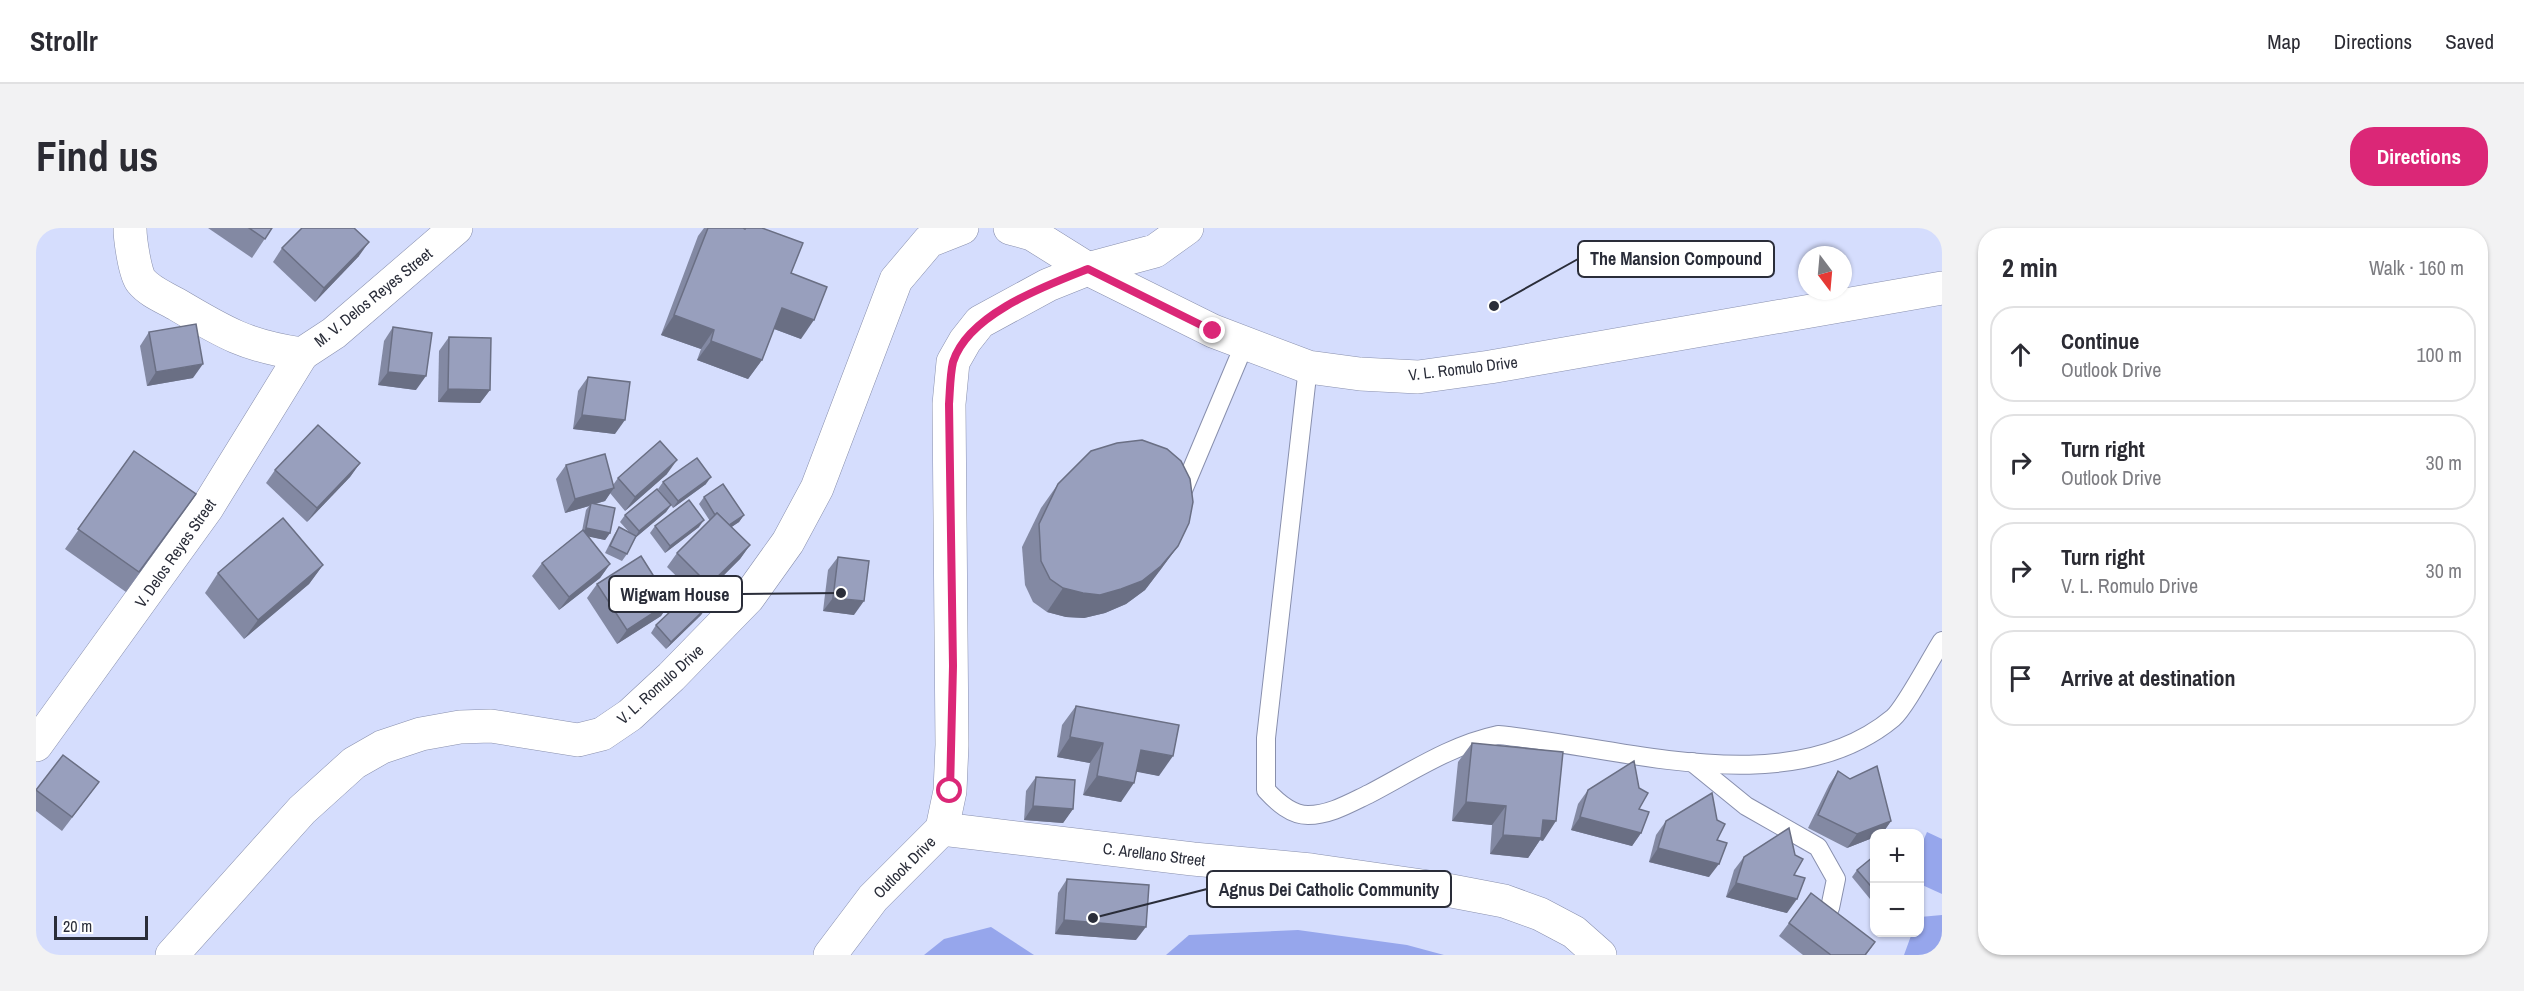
<!DOCTYPE html>
<html lang="en">
<head>
<meta charset="utf-8">
<style>
	body { margin:0; font-family:"Archivo Narrow",sans-serif; background:#f2f2f3; color:#2b2b33 }
	.controls { position:absolute; right:18px; bottom:18px; display:grid; overflow:hidden; border-radius:12px; box-shadow:0 2px 4px #0004 }
	.controls button { width:54px; height:54px; display:grid; place-items:center; padding:0; border:0; border-bottom:2px solid #e1e1e2; background:#fff; color:#2b2b33; font:30px sans-serif }
	.compass { position:absolute; left:1762px; top:18px; width:54px; height:54px; border-radius:50%; background:#fff; box-shadow:0 2px 4px #0004; rotate:164deg }
	.scale { position:absolute; left:18px; bottom:15px; width:94px; box-sizing:border-box; padding-left:6px; border:3px solid #2a2d39; border-top:0; font-size:16px; line-height:21px; white-space:nowrap; color:#2a2d39; -webkit-text-stroke:4px #fff; paint-order:stroke }
	.stop { position:absolute; width:18px; height:18px; margin:-14px; border:4px solid #db2777; border-radius:50%; background:#fff }
	.stop.end { background:#db2777; border-color:#fff; box-shadow:0 2px 6px #0008 }
	.list { margin:0; padding:0; list-style:none }
	h2 { display:flex; justify-content:space-between; align-items:center; height:78px; margin:0; padding:0 24px; font-size:26px }
	h2 small { font-size:20px; font-weight:400; color:#7c7c81 }
	.list li { display:grid; grid-template-columns:39px 1fr auto; gap:18px; align-items:center; box-sizing:border-box; height:96px; margin:0 12px 12px; padding:0 12px; border:2px solid #e1e1e2; border-radius:24px }
	.list b { display:block; font-size:22px; white-space:nowrap }
	.list p { margin:0; font-size:20px; white-space:nowrap; color:#7c7c81 }
	.list em { font-size:20px; font-style:normal; color:#7c7c81 }
	.icon { flex:none; width:33px; height:33px; fill:none; stroke:currentColor; stroke-width:2; stroke-linecap:round; stroke-linejoin:round }
	.map { position:relative; flex:none; width:1906px; height:727px; overflow:hidden; border-radius:24px }
	header { display:flex; align-items:center; gap:36px; box-sizing:border-box; height:84px; padding:0 30px; background:#fff; border-bottom:2px solid #e1e1e2 }
	header strong { font-size:28px }
	nav { display:flex; gap:33px; margin-inline-start:auto; font-size:21px }
	.intro { display:flex; align-items:center; justify-content:space-between; box-sizing:border-box; height:144px; padding:0 36px }
	h1 { margin:0; font-size:42px }
	.button { padding:15px 27px; border-radius:24px; background:#db2777; color:#fff; font-size:21px; font-weight:700 }
	main { display:flex; gap:36px; padding:0 36px }
	aside { flex:1; background:#fff; border-radius:24px; box-shadow:0 2px 4px #0004 }
	.map>svg:first-child { display:block }
</style>
</head>
<body>
<header>
<strong>Strollr</strong>
<nav><a>Map</a><a>Directions</a><a>Saved</a></nav>
</header>
<div class="intro"><h1>Find us</h1><a class="button">Directions</a></div>
<main>
<div class="map">
<svg width="1906" height="727" viewBox="0 0 1906 727">
	<rect width="100%" height="100%" fill="#d5ddfd"/>
	<g fill="#96a6ec">
		<path d="M1891,604L1906,611V666L1884,656V620Z"/>
		<path d="M1906,687V727H1868L1876,705L1884,704V689Z"/>
		<path d="M955,699L998,727H888L908,711Z"/>
		<path d="M1262,702L1371,717L1408,727H1130L1153,707Z"/>
	</g>
	<g fill="none" stroke-linecap="round" stroke-linejoin="round">
		<g stroke="#888fad" stroke-width="20">
			<g id="service">
				<path d="M1272,139L1230,510V562C1241,574 1255,587 1272,587C1294,587 1314,575 1333,566C1375,544 1415,517 1462,507C1583,518 1752,577 1857,490C1869,480 1895,430 1906,413"/>
				<path d="M1145,267L1209,115"/>
				<path d="M1656,534L1710,578L1782,619L1800,651L1794,680"/>
			</g>
		</g>
		<g stroke="#888fad" stroke-width="34">
			<g id="minor">
				<path d="M94,0C94,11 99,46 105,53C114,64 128,69 140,76C187,104 210,118 266,126L298,105L420,0"/>
				<path d="M0,517L171,280L266,126"/>
				<path d="M906,601L1157,631L1275,642L1400,660L1468,673L1504,686L1538,704L1564,727"/>
			</g>
		</g>
		<g stroke="#888fad" stroke-width="34">
			<path id="tertiary" d="M794,727L837,670L906,601L914,563L916,517L913,176L917,134L929,113L944,94L1012,57L1052,41L1119,23L1151,0"/>
		</g>
		<g stroke="#888fad" stroke-width="34">
			<g id="secondary">
				<path d="M974,0L996,6L1052,41L1177,103L1272,139L1324,146L1382,149L1454,139L1906,60"/>
				<path d="M136,727L266,582L318,535L346,519L385,506L424,499L455,498L542,512L566,506L594,487L635,449L712,370L752,314L781,260L860,52L893,13L926,0"/>
			</g>
		</g>
		<use href="#service" stroke="#fff" stroke-width="18"/>
		<use href="#minor" stroke="#fff" stroke-width="33"/>
		<use href="#tertiary" stroke="#fff" stroke-width="33"/>
		<use href="#secondary" stroke="#fff" stroke-width="33"/>
	</g>
	<g fill="#8389a3">
		<path d="M172,0H236L216,30Z"/>
		<path d="M668,0H726L755,45L765,111L738,101L726,132L712,151L661,132L665,121L625,107L662,8Z"/>
		<path d="M246,20L323,28L279,74L237,34Z"/>
		<path d="M357,99L380,162L342,157L348,113Z"/>
		<path d="M113,104L157,150L111,158L104,118Z"/>
		<path d="M413,109L454,162L444,175L402,174L403,123Z"/>
		<path d="M552,149L579,206L537,201L542,163Z"/>
		<path d="M98,223L160,266L90,364L29,321Z"/>
		<path d="M324,235L314,249L271,294L230,255L239,242Z"/>
		<path d="M530,237L577,257L582,250L631,246L589,283L574,265L569,273L559,276L574,305L569,312L552,308L574,336L564,350L523,382L496,348L506,335L546,303L550,282L553,278L529,285L520,251Z"/>
		<path d="M627,254L670,256L637,280L635,277L630,284L600,309L591,326L586,333L569,325L578,307L583,299L593,304L584,294L589,287L635,277L622,261Z"/>
		<path d="M1022,256L1142,318L1125,341L1109,362L1090,376L1069,385L1048,390L1030,389L1011,384L997,374L989,357L986,319L1005,280Z"/>
		<path d="M668,269L708,287L703,294L695,299L714,317L704,331L664,371L631,339L641,325L674,293L663,276Z"/>
		<path d="M619,298L663,299L629,325L614,305Z"/>
		<path d="M802,329L818,387L787,383L792,342Z"/>
		<path d="M287,337L273,356L208,411L169,365L182,345Z"/>
		<path d="M561,356L634,374L625,388L581,416L551,370Z"/>
		<path d="M670,380L665,387L630,421L615,405L620,397Z"/>
		<path d="M1040,478L1123,548L1100,543L1085,574L1047,567L1054,535L1021,529L1026,497Z"/>
		<path d="M1436,515L1507,613L1504,612L1492,630L1454,626L1456,597L1416,593L1422,534Z"/>
		<path d="M1802,543L1855,593L1846,606H1839V609L1811,620L1772,600L1793,557Z"/>
		<path d="M1000,549L1037,581L1027,595L988,592L990,563Z"/>
		<path d="M63,554L26,603L0,583V562Z"/>
		<path d="M1552,562L1603,581L1605,605L1596,618L1535,602L1542,576Z"/>
		<path d="M1630,593L1681,612L1673,649L1613,634L1620,607Z"/>
		<path d="M1708,629L1758,647L1751,685L1690,669L1698,642Z"/>
		<path d="M1839,631V667L1834,671L1816,649L1821,642Z"/>
		<path d="M1031,651L1100,712L1019,706L1022,665Z"/>
		<path d="M1753,695L1839,714L1830,727H1767L1743,708Z"/>
	</g>
	<g fill="#6a6f84">
		<path d="M333,14L323,28L279,74L288,60Z"/>
		<path d="M746,80L778,92L765,111L733,99Z"/>
		<path d="M638,87L678,102L665,121L625,107Z"/>
		<path d="M675,113L726,132L712,151L661,132Z"/>
		<path d="M167,136L157,150L111,158L120,144Z"/>
		<path d="M352,144L390,148L380,162L342,157Z"/>
		<path d="M412,161L454,162L444,175L402,174Z"/>
		<path d="M546,187L589,192L579,206L537,201Z"/>
		<path d="M641,232L631,246L589,283L599,269Z"/>
		<path d="M324,235L314,249L271,294L281,280Z"/>
		<path d="M675,249L670,256L637,280L642,273Z"/>
		<path d="M578,260L569,273L555,277V275L553,278L529,285L539,271Z"/>
		<path d="M635,277L630,284L598,311L603,303Z"/>
		<path d="M708,287L703,294L684,307L689,300Z"/>
		<path d="M668,292L663,299L629,325L634,318Z"/>
		<path d="M550,300L574,305L569,312L545,307Z"/>
		<path d="M714,317L704,331L664,371L673,357Z"/>
		<path d="M1142,318L1125,341L1109,362L1090,376L1069,385L1048,390L1030,389L1011,384L1027,360Z"/>
		<path d="M574,336L564,350L523,382L533,369Z"/>
		<path d="M287,337L273,356L208,411L222,392Z"/>
		<path d="M797,370L828,373L818,387L787,383Z"/>
		<path d="M634,374L625,388L581,416L591,402Z"/>
		<path d="M670,380L665,387L630,421L635,414Z"/>
		<path d="M1034,509L1067,515L1054,535L1021,529Z"/>
		<path d="M1105,522L1137,528L1123,548L1091,542Z"/>
		<path d="M1061,548L1098,555L1085,574L1047,567Z"/>
		<path d="M1430,574L1470,578L1456,597L1416,593Z"/>
		<path d="M997,578L1037,581L1027,595L988,592Z"/>
		<path d="M1544,589L1605,605L1596,618L1535,602Z"/>
		<path d="M1507,592L1520,593L1507,613L1504,612L1492,630L1454,626L1467,607Z"/>
		<path d="M1855,593L1846,606H1839V609L1811,620L1821,606Z"/>
		<path d="M1622,620L1683,636L1673,649L1613,634Z"/>
		<path d="M1700,655L1761,671L1751,685L1690,669Z"/>
		<path d="M1028,692L1110,699L1100,712L1019,706Z"/>
	</g>
	<g fill="#989fbd" stroke="#6a6f84" stroke-width="1.5">
		<path d="M213,0H236L229,11Z"/>
		<path d="M266,0H318L333,14L288,60L246,20Z"/>
		<path d="M672,0H707L709,1L710,0H726L767,15L755,45L791,59L778,92L746,80L726,132L675,113L678,102L638,87Z"/>
		<path d="M160,96L167,136L120,144L113,104Z"/>
		<path d="M357,99L396,105L390,148L352,144Z"/>
		<path d="M413,109L455,110L454,162L412,161Z"/>
		<path d="M552,149L594,154L589,192L546,187Z"/>
		<path d="M282,197L324,235L281,280L239,242Z"/>
		<path d="M1106,212L1131,221L1145,233L1154,251L1157,274L1153,295L1142,318L1125,338L1106,353L1085,361L1064,367L1047,365L1027,360L1014,351L1005,333L1003,296L1022,256L1055,223L1081,215Z"/>
		<path d="M624,213L641,232L599,269L582,250Z"/>
		<path d="M98,223L160,266L103,344L42,301Z"/>
		<path d="M569,226L578,260L539,271L530,237Z"/>
		<path d="M661,230L675,249L642,273L627,254Z"/>
		<path d="M687,256L708,287L693,297L681,285L679,287L668,269Z"/>
		<path d="M621,261L635,277L603,303L589,287Z"/>
		<path d="M653,272L668,292L634,318L619,298Z"/>
		<path d="M555,275L579,280L574,305L550,300Z"/>
		<path d="M681,285L714,317L673,357L641,325Z"/>
		<path d="M247,290L287,337L222,392L182,345Z"/>
		<path d="M583,299L600,308L591,326L574,318Z"/>
		<path d="M547,302L574,336L533,369L506,335Z"/>
		<path d="M605,328L634,374L591,402L561,356Z"/>
		<path d="M802,329L833,333L828,373L797,370Z"/>
		<path d="M655,364L670,380L635,414L620,397Z"/>
		<path d="M1040,478L1143,497L1137,528L1105,522L1098,555L1061,548L1067,515L1034,509Z"/>
		<path d="M1436,515L1527,524L1520,593L1507,592L1505,610L1467,607L1470,578L1430,574Z"/>
		<path d="M27,527L63,554L36,589L0,562Z"/>
		<path d="M1598,533L1603,560L1612,565L1603,581L1613,584L1605,605L1544,589L1552,562Z"/>
		<path d="M1841,538L1855,593L1821,606L1782,587L1802,543L1814,551Z"/>
		<path d="M1000,549L1039,552L1037,581L997,578Z"/>
		<path d="M1676,565L1681,592L1689,596L1681,612L1691,615L1683,636L1622,620L1630,593Z"/>
		<path d="M1753,600L1759,627L1767,631L1758,647L1769,650L1761,671L1700,655L1708,629Z"/>
		<path d="M1837,629L1839,631V663L1821,642Z"/>
		<path d="M1031,651L1113,657L1110,699L1028,692Z"/>
		<path d="M1775,665L1839,714L1829,727H1795L1753,695Z"/>
	</g>
	<g fill="none" stroke-linecap="round" stroke-linejoin="round">
		<path stroke="#db2777" stroke-width="8" d="M914,563L917,438L913,176C914,163 914,147 917,134C932,86 1009,58 1052,41L1177,103"/>
	</g>
	<g text-anchor="middle" stroke-width="4.5" stroke-linejoin="round" paint-order="stroke">
		<g font-size="16" fill="#2a2d39" stroke="#fff">
			<text transform="translate(337 69) rotate(-39)" y="6">M. V. Delos Reyes Street</text>
			<text transform="translate(1427 140) rotate(-7)" y="6">V. L. Romulo Drive</text>
			<text transform="translate(139 325) rotate(-55)" y="6">V. Delos Reyes Street</text>
			<text transform="translate(624 456) rotate(-42)" y="6">V. L. Romulo Drive</text>
			<text transform="translate(1118 626) rotate(7)" y="6">C. Arellano Street</text>
			<text transform="translate(868 639) rotate(-45)" y="6">Outlook Drive</text>
		</g>
	</g>
	<path fill="none" stroke="#2a2d39" stroke-width="2" d="M1458 78L1542 31M805 365L706 366M1057 690L1171 661"/>
	<g fill="#2a2d39" stroke="#fff" stroke-width="2">
		<circle cx="1458" cy="78" r="6"/>
		<circle cx="805" cy="365" r="6"/>
		<circle cx="1057" cy="690" r="6"/>
	</g>
	<g fill="#fff" stroke="#2a2d39" stroke-width="2">
		<rect x="1542" y="13" width="196" height="36" rx="6"/>
		<rect x="573" y="348" width="133" height="36" rx="6"/>
		<rect x="1171" y="643" width="244" height="36" rx="6"/>
	</g>
	<g font-size="18" text-anchor="middle" font-weight="bold" fill="#2a2d39">
		<text x="1640" y="37">The Mansion Compound</text>
		<text x="639" y="373">Wigwam House</text>
		<text x="1293" y="668">Agnus Dei Catholic Community</text>
	</g>
</svg>
<div class="controls">
<button>+</button>
<button>−</button>
</div>
<svg class="compass" viewBox="-18 -18 36 36"><path d="M0-13l5 13h-10z" fill="#e53935"/><path d="M0 13l5-13h-10z" fill="#7c7c81"/></svg>
<div class="scale">20 m</div>
<div class="stop" style="left:914px;top:563px"></div>
<div class="stop end" style="left:1177px;top:103px"></div>
</div>
<aside>
<h2>2 min<small>Walk · 160 m</small></h2>
<ul class="list">
<li><svg class="icon" aria-label="ahead" viewBox="0 0 24 24"><path d="M12 20V5M6 11l6-6 6 6"/></svg><div><b>Continue</b><p>Outlook Drive</p></div><em>100 m</em></li>
<li><svg class="icon" aria-label="right" viewBox="0 0 24 24"><path d="M7 20v-9h11M14 6l5 5-5 5"/></svg><div><b>Turn right</b><p>Outlook Drive</p></div><em>30 m</em></li>
<li><svg class="icon" aria-label="right" viewBox="0 0 24 24"><path d="M7 20v-9h11M14 6l5 5-5 5"/></svg><div><b>Turn right</b><p>V. L. Romulo Drive</p></div><em>30 m</em></li>
<li><svg class="icon" aria-label="arrive" viewBox="0 0 24 24"><path d="M6 21V4h12l-3 4 3 4H6"/></svg><div><b>Arrive at destination</b></div></li>
</ul>
</aside>
</main>
</body>
</html>
